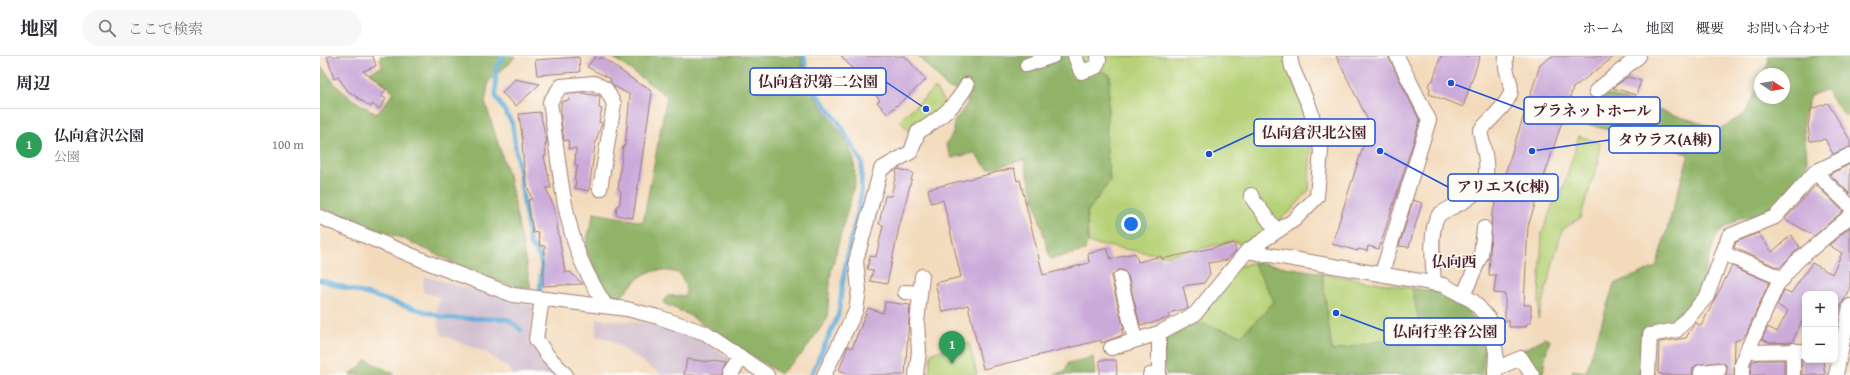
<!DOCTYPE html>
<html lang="ja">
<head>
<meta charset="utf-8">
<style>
	body { margin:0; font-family:"Gentium Book Plus","Noto Serif JP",serif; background:#f7f7f7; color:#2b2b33 }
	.controls { position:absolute; right:12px; bottom:12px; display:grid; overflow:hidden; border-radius:8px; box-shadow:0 2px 6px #0003 }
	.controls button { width:36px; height:36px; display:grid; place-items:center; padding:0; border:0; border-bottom:1px solid #e1e1e2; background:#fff; color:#2b2b33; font:20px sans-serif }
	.compass { position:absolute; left:1434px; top:12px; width:36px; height:36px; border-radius:50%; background:#fff; box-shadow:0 2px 6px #0003; rotate:102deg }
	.you { position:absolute; left:811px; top:168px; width:14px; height:14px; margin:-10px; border:3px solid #fff; border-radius:50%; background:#1a73e8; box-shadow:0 0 0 6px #1a73e833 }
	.badge { display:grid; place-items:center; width:26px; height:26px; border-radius:50%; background:#1f6fb2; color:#fff; font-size:13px; font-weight:700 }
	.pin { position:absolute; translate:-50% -33px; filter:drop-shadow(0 1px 2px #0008) }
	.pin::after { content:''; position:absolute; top:21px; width:14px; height:12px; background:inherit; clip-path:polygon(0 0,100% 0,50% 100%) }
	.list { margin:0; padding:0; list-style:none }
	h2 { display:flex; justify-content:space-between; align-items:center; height:52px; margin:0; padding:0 16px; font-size:17px }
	h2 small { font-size:13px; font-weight:400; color:#7c7c81 }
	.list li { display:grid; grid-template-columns:26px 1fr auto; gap:12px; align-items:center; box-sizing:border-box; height:72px; padding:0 16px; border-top:1px solid #e1e1e2 }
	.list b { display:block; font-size:15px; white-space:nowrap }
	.list p { margin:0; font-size:13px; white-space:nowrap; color:#7c7c81 }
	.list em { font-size:13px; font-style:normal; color:#7c7c81 }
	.icon { flex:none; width:22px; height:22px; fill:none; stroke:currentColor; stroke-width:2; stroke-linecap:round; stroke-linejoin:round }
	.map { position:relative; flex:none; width:1530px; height:319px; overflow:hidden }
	header { display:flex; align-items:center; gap:24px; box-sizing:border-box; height:56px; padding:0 20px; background:#fff; border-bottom:1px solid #e1e1e2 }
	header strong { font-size:19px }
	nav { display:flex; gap:22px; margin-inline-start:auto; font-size:14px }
	.search { width:280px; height:36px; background:#f7f7f7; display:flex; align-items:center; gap:10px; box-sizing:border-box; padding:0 14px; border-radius:22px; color:#7c7c81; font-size:15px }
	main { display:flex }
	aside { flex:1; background:#fff }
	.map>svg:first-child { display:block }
</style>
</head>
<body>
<header>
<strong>地図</strong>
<div class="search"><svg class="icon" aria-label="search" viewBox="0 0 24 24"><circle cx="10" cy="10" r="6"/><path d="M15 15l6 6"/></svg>ここで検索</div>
<nav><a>ホーム</a><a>地図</a><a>概要</a><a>お問い合わせ</a></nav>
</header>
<main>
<aside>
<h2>周辺<small></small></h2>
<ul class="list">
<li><span class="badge" style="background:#2e9e5b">1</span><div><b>仏向倉沢公園</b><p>公園</p></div><em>100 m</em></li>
</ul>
</aside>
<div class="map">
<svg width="1530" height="319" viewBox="0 0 1530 319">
	<rect width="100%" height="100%" fill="#fdfcf7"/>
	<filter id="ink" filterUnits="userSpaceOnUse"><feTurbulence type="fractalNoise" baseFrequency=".025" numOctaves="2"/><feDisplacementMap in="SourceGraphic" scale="8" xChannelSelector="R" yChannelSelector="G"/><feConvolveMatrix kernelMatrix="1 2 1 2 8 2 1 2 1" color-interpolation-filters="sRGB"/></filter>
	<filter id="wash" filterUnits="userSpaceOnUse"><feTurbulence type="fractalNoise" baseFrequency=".012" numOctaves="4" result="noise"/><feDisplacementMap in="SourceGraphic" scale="16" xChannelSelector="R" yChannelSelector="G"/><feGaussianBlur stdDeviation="0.9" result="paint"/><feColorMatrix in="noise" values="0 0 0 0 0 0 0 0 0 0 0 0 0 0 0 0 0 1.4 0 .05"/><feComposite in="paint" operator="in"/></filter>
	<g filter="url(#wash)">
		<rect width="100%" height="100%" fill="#f3dabb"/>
		<g fill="#d0bdcd">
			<path d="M104,220L215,251L208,286L241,319H192L193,316L167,297L122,279L117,264L126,260L116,256L119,241L103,236Z"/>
			<path d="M277,263L349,269L376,280L412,304L423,319H342L289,283L276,280Z"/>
		</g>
		<g fill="#b6d177" stroke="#807851">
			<path d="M750,0H965L991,75L989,134L971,155L924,190L914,185L847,200L768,187L767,156L790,125L786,85L790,19Z"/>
			<path d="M615,32L626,49L590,77L580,64Z"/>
			<path d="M1259,80L1280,87L1278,107L1260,162L1242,174L1218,263L1222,177L1235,142H1240Z"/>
			<path d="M933,206L1120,237L1143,248L1166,280L1165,319H846L843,284L876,266L917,211Z"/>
			<path d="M649,287L657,319H609L611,297Z"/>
		</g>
		<g fill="#90b368" stroke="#6d694a">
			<path d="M60,0H195L191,6L169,25L165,46L190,125L211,233L182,227L150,214L84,183L0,152V10C8,16 11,25 18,31C29,42 43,50 57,58L74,36L50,16L62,11Z"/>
			<path d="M291,0H481L486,28L525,82L534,103L535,127L511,215L507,263L482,298L460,318L369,259L343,247L347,240H366V230L359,217C326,210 323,217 301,241L286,238L265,191L274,157L323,166L347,40Z"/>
			<path d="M598,0H750L790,19L786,85L790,125L767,156L768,187L766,189L765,195L730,203L704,104L668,113L654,97L632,102L626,89L633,77L634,66L647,48L649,36L629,33Z"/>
			<path d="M1448,0H1529L1530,59L1525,60L1506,34L1491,39L1483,63L1488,113L1453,152L1445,158L1421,162L1406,171L1396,180L1380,233L1355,269L1322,273L1321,319H1251L1253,314L1266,316L1294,228L1336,211L1369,98L1264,67L1271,51L1287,38L1399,73L1425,58L1440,25V42H1464V18H1443L1449,4Z"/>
			<path d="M933,206L1002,217L1012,295L1101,276L1092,232L1120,236L1143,248L1166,280L1161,319H846L843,284L876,266L921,279L944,257L954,245Z"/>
			<path d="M1224,282L1230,284L1225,301L1223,319H1217L1200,296Z"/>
			<path d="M773,301L775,319H734L745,315L748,307Z"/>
			<path d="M47,304L74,318L75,319H30Z"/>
		</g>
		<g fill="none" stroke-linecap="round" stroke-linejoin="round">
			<g stroke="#60aad8" stroke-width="4.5">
				<path d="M184,0L176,12V41L192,67L210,189C226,201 221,215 220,234"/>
				<path d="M484,0L489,28L520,68L542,107L541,141L527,198L518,260L491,319"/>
				<path d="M0,224L126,262L188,263L201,274"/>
			</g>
		</g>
		<g id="blocks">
			<g fill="#cbaad9">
				<path d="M7,0H53L56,10L43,15L66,33L61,40L66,43L59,53L52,48L51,51L28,35L18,21L14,23Z"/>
				<path d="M521,0H585L606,24L567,58L557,46L560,44Z"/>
				<path d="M1016,0H1068L1100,65L1059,193L1048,190L1047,195L1038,193V195L1012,188L1050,68Z"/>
				<path d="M1121,0H1160L1143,51L1109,38L1110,33L1108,29L1113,24Z"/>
				<path d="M1232,0H1295L1253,32L1208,170L1204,249H1211V267H1207L1206,271H1189V265H1185V238L1174,237L1176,219H1169L1172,158L1220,9Z"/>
				<path d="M259,1L260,16L217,19L215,4Z"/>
				<path d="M275,1L279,3L282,1L319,28L326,30L332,37L313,162L296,159L297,150L300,148L301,135L298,133L303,90H305L310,39L294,30L290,25L291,23L267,11Z"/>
				<path d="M1307,21L1321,25L1316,39L1293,32Z"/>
				<path d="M195,23L220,28L196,50L182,37Z"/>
				<path d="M262,37L280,40L279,52L282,53L279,66L282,67L275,88L269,135L255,132L256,124L254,123L258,110L255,109L256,92L249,93L248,84L244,85L241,65V46L249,44L248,38Z"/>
				<path d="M1508,47L1530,84V91L1513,98L1505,83L1490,85L1488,69L1491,53Z"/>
				<path d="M220,56L226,82L227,87H225L226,100H224L231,132H226L234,151L245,216H250L263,228L223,230L225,190H220L218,176L213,177L210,160L208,144L212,143L205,124L202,88H203L199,58Z"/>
				<path d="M1530,108V138L1510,118Z"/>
				<path d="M694,112L697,125L700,124L723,219L769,207L768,198L787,192L791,203L815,197L818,206L841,200L842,203L914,187L916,195L907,204L888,207L890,218L884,227L863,230L868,252L849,257L850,261L833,267L820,269L808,220L803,214H798L792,219V224L804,273H802L803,279L781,287V284L663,313L648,249L622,256L615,227L641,221L623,144L611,147L608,133Z"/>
				<path d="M579,113L593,117L579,172L567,228L550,225L553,214L547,213L550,200L556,201L563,169L559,168L565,140H571L577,114Z"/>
				<path d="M1496,129L1523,155L1494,180L1465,163Z"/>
				<path d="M1093,144L1102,147L1089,191L1079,190Z"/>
				<path d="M1530,171V231L1515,262V238H1485V259L1472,286L1451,287L1442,283L1448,271L1457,276L1468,255L1457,249L1464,234L1471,237L1492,207L1512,218L1522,197L1509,189Z"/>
				<path d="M1438,177L1452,196L1471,179L1480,191L1459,212L1414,192L1416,186Z"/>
				<path d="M1412,210L1449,226L1427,276L1422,283L1415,285L1414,319H1406L1407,313L1406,309L1398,306L1377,309L1373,312L1372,319H1344L1338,317L1339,286L1366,282L1375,266L1381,270Z"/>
				<path d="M565,246L590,249L585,319H531L519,314L528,290L532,292L548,252L563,257Z"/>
				<path d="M367,303L407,308L402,319H364Z"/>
				<path d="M780,304H796L797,319H780Z"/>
				<path d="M1439,304H1464V319H1430L1432,306Z"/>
				<path d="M1482,304H1503L1505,319H1482Z"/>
			</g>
		</g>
	</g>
	<g filter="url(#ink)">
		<use href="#blocks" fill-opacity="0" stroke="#9e7c73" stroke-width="1"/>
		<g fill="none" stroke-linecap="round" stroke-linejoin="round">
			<g stroke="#9e7c73" stroke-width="16">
				<g id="minor">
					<path d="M755,0L761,16L776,11L779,4L778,0"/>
					<path d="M707,9L733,0"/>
					<path d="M1276,35L1319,0"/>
					<path d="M1495,116L1530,99"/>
					<path d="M280,133L294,48L286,33L274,27L241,30L230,46C238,96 241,152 259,199C266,217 276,234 286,250"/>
					<path d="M931,139L934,145L957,175"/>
					<path d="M0,161L117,210L193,239L307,253L338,261L385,277L447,319"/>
					<path d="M927,195L1123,229L1153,245L1170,264L1176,297L1175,319"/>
					<path d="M1403,197L1463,223"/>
					<path d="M1062,217L1109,64L1077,0"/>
					<path d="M800,222L815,284"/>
					<path d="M1114,227C1113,210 1109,174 1118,160C1122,155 1133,151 1139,148C1176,128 1167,109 1160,75C1168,64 1192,46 1191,33C1190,20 1184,17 1186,0"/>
					<path d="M585,236L600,237"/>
					<path d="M1143,240L1161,199L1164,172"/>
					<path d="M222,243L216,283L228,300L246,319"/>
					<path d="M791,292L839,277L875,258L927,195L974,164L997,141L1001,94L990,52L972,11L970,0"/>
					<path d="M1473,294V319"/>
					<path d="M1427,296L1485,295"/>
					<path d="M1175,313L1201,302L1212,319"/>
					<path d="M410,319L422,302"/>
					<path d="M504,319L536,254L539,234L536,205L561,113L591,96L598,76C619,64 636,50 647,29"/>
					<path d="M596,319L599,295L597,267L602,220"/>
					<path d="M830,319L839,318V277"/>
					<path d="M1328,319L1330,279L1357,274L1387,240L1409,180L1455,161L1495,116L1530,150"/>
					<path d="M1381,319V316L1399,314"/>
					<path d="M1422,319V308L1457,229L1476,206L1530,160"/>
					<path d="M1516,319L1530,250"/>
				</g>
			</g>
			<use href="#minor" stroke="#fff" stroke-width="14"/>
		</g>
	</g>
	<g text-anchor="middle" stroke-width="3" stroke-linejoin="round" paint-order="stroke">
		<g font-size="15" font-weight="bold" fill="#4a1f2b" stroke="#fdfcf7">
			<text x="1134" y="211">仏向西</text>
		</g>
	</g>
	<path fill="none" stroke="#1d4ed8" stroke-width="1.5" d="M606 53L566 26M1131 27L1204 54M889 98L934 77M1212 95L1289 84M1060 95L1128 131M1016 257L1064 275"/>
	<g fill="#1d4ed8" stroke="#fdfcf7" stroke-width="1.5">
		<circle cx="606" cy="53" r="4"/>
		<circle cx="1131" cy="27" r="4"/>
		<circle cx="889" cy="98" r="4"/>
		<circle cx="1212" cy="95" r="4"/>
		<circle cx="1060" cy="95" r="4"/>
		<circle cx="1016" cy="257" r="4"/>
	</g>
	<g fill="#fdfcf7" stroke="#1d4ed8" stroke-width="1.5">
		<rect x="430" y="12" width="136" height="27" rx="4"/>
		<rect x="1204" y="41" width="136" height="27" rx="4"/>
		<rect x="934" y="63" width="121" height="27" rx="4"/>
		<rect x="1289" y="70" width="111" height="27" rx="4"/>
		<rect x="1128" y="118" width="110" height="27" rx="4"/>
		<rect x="1064" y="262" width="121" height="27" rx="4"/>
	</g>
	<g font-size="15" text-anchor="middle" font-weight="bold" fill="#4a1f2b">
		<text x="498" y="31">仏向倉沢第二公園</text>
		<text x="1272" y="60">プラネットホール</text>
		<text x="994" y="82">仏向倉沢北公園</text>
		<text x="1345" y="89">タウラス(A棟)</text>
		<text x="1183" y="136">アリエス(C棟)</text>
		<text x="1125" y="281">仏向行坐谷公園</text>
	</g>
</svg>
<div class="controls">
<button>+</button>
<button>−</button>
</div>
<svg class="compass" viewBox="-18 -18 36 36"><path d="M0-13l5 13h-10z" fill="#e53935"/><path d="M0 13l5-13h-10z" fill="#7c7c81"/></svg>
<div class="you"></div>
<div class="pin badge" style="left:632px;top:308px;background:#2e9e5b">1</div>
</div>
</main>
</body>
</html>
